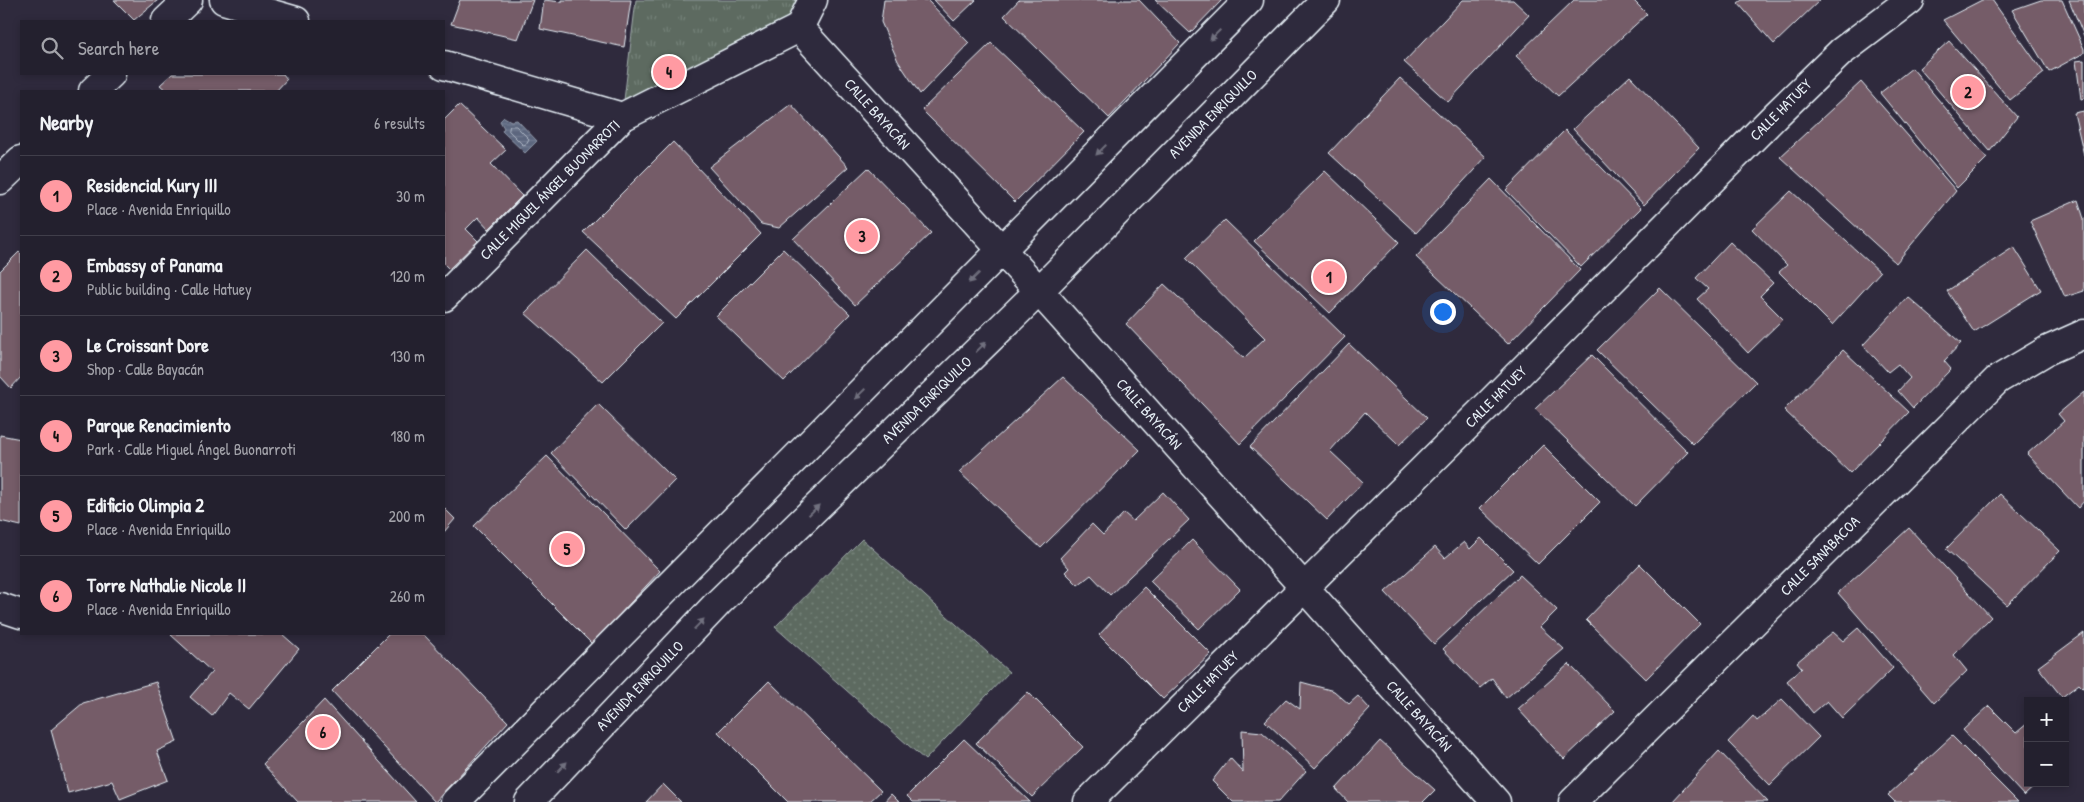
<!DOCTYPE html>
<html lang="en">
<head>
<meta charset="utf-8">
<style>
	body { margin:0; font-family:"Patrick Hand",sans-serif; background:#2f2d3a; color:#f1f3f6 }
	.controls { position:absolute; right:15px; bottom:15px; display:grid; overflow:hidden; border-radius:0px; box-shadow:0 2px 8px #0003 }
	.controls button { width:45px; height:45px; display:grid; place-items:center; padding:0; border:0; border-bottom:1px solid #403e4a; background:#23202e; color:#f1f3f6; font:25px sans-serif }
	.you { position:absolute; left:1442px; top:311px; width:18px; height:18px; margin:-12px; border:4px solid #fff; border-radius:50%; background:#1a73e8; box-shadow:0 0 0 8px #1a73e833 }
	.badge { display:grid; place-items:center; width:32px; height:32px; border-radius:50%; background:#ff9aa2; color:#111; font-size:16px; font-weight:700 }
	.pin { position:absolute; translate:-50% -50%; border:2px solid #fff; box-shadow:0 1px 5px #0006 }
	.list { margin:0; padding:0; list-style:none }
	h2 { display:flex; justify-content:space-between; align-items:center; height:65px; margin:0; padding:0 20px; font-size:21px }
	h2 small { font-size:16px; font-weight:400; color:#a3a3aa }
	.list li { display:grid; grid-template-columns:32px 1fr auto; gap:15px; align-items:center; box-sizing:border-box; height:80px; padding:0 20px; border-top:1px solid #403e4a }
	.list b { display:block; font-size:19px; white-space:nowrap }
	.list p { margin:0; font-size:16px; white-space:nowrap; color:#a3a3aa }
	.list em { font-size:16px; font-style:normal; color:#a3a3aa }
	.icon { flex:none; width:28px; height:28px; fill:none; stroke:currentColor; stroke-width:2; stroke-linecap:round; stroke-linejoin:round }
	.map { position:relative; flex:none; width:2084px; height:802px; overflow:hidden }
	.search { position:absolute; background:#23202e; box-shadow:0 2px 8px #0003; left:20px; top:20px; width:425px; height:55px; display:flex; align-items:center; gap:12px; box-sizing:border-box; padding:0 18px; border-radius:0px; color:#a3a3aa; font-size:19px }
	.panel { position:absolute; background:#23202e; box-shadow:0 2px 8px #0003; left:20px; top:90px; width:425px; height:545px; border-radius:0px }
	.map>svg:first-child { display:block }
</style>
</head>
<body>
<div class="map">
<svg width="2084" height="802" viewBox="0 0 2084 802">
	<defs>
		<pattern id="grass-dots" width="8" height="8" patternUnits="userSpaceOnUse" patternTransform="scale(1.25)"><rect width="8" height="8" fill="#5d6b61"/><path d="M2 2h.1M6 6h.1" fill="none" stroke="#748178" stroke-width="1.8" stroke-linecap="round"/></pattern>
		<pattern id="park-tufts" width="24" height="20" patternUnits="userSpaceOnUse" patternTransform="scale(1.25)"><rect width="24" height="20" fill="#5d6b61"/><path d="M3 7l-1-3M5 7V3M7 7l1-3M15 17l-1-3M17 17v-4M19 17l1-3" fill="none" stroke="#748178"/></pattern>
		<pattern id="water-rules" width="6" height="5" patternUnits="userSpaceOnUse" patternTransform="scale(1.25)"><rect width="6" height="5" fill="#5c667e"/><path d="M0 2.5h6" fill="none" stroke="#737c91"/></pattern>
	</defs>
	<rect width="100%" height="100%" fill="#2f2a3d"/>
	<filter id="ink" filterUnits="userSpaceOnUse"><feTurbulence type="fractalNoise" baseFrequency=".02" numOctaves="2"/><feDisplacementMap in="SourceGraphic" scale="10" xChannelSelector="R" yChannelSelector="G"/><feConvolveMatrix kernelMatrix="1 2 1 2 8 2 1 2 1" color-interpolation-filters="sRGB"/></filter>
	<g filter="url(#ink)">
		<path fill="url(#grass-dots)" stroke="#a2aeac" d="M862,539L1009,672L925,760L775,627Z"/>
		<path fill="url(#park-tufts)" stroke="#a2aeac" d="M636,0H811L799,28L622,117Z"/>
		<path fill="url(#water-rules)" stroke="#949eaf" d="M504,117L511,121L517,120L537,141L525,153L502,131L504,128L500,121Z"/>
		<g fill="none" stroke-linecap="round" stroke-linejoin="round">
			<path stroke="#b0b9c7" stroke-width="1" d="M510,126H516L529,139L526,144L523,145L509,131Z"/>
		</g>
		<g fill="#745b67" stroke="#e8f1f8">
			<path d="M114,0H158L134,20Z"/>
			<path d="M460,0H533L518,39L451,24Z"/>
			<path d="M544,0L562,2V0H631L624,47L540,29Z"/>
			<path d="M884,0H927L969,43L920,94L898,61L881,22Z"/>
			<path d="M934,0H976L954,21Z"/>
			<path d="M1019,0H1139L1180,43L1109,118L1004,16Z"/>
			<path d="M1155,0H1222L1190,33Z"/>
			<path d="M1463,0H1513L1529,15L1448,102L1404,62Z"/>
			<path d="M1574,0H1633L1647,14L1558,96L1516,56Z"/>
			<path d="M1742,0H1820L1774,44L1738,3Z"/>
			<path d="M1982,0H1992L2044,73L2010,100L1943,20Z"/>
			<path d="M2041,0H2062L2084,49V53L2049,72L2012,10Z"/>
			<path d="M2069,0H2084V36Z"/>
			<path d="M1949,41L2017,117L1990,151L1919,68Z"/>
			<path d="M991,43L1084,132L1015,202L922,110Z"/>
			<path d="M2084,60V98L2081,99L2076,61Z"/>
			<path d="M1912,68L1987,158L1957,188L1880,93Z"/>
			<path d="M172,74H283L287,79L276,91H167L160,85Z"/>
			<path d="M1630,76L1699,148L1644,205L1573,129Z"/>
			<path d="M1400,78L1486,157L1416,233L1329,153Z"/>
			<path d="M1861,82L1956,191L1896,263L1780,157Z"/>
			<path d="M791,104L848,167L779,228L761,224L709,167Z"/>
			<path d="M459,105L506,150L491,164L522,196L489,229L478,217L466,229L478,241L449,269L444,264V120Z"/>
			<path d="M2084,111V155L2074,113Z"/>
			<path d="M1565,130L1641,208L1581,267L1506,190Z"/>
			<path d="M673,142L761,234L676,319L583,232Z"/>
			<path d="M868,168L931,233L855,305L793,239Z"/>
			<path d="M1325,171L1399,242L1330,313L1254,241Z"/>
			<path d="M1491,179L1580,270L1508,344L1416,257Z"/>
			<path d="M1791,191L1880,272L1832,325L1779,272L1787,265L1752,229Z"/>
			<path d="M2078,200L2084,219V291L2065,297L2030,221Z"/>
			<path d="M1225,220L1345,337L1240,444L1126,324L1164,284L1244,358L1265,338L1186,258Z"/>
			<path d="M1730,242L1773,283L1760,296L1783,319L1748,353L1697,299L1708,289L1696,278Z"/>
			<path d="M2014,247L2041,290L1974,332L1947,291Z"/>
			<path d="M783,249L850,314L784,381L716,316Z"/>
			<path d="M587,250L662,323L603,382L525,313Z"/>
			<path d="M19,252L21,254V377L11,388L0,376V271Z"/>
			<path d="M1660,288L1756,382L1693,444L1597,350Z"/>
			<path d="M1908,297L1961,343L1944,361L1951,369L1913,408L1898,391L1910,378L1898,364L1888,372L1863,345Z"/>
			<path d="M1349,344L1427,418L1399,445L1365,412L1330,451L1363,482L1327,520L1250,447Z"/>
			<path d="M1843,350L1909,412L1850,473L1784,410Z"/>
			<path d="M1592,355L1688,452L1635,506L1535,409Z"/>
			<path d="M1063,377L1140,450L1041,548L959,472Z"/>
			<path d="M2084,392V501L2078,508L2027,454L2064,421L2058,414Z"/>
			<path d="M598,404L675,480L626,530L551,453Z"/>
			<path d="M0,435L21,439V526L0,521Z"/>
			<path d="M1543,445L1600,502L1538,564L1480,508Z"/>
			<path d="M547,456L660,571L592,644L474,526Z"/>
			<path d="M1163,492L1189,520L1110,595L1091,575L1078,585L1065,572L1069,568L1060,558L1092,524L1103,535L1124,513L1133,521Z"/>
			<path d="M2000,494L2060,551L2007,605L1946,549Z"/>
			<path d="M444,508L455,519L444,532Z"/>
			<path d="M1909,528L1991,617L1954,655L1967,671L1934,703L1838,593Z"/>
			<path d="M1481,538L1513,570L1434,644L1385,592L1435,547L1445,558L1464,542L1470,549Z"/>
			<path d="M1192,540L1240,589L1199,629L1150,581Z"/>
			<path d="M1640,564L1700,624L1646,679L1586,620Z"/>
			<path d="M1520,575L1557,610L1540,627L1564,649L1506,698L1492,678L1480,688L1443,649Z"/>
			<path d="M1144,587L1211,654L1163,699L1099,635Z"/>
			<path d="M1858,628L1893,668L1842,718L1827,701L1813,713L1787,681L1802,668L1797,662L1833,632L1843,641Z"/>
			<path d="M2084,633V689L2079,684L2062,697L2038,667Z"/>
			<path d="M172,634H282L299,649L249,709L229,693L212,716L190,697L212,672L171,635Z"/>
			<path d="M389,634H423L508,722L435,802L332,691Z"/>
			<path d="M1569,664L1615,711L1564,759L1518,709Z"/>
			<path d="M769,681L881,791L869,802H788L718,732Z"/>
			<path d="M156,682L177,742L157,751L168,780L120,799L112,781L68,793L51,730L83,703Z"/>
			<path d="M1301,682L1334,691L1349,704L1358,696L1370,709L1315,768L1265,721L1286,699L1300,709Z"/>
			<path d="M1028,692L1083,747L1032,797L976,743Z"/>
			<path d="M1782,699L1819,737L1770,785L1728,742L1753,716L1757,721Z"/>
			<path d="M324,700L416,802H298L263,764Z"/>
			<path d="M1989,706L2016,733L2028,723V783H2038L2024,796L1963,730Z"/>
			<path d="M1242,730L1262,732L1306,771L1278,802H1233L1212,781L1230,758L1243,772Z"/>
			<path d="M1952,736L2018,802H1895L1888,795Z"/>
			<path d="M964,739L1030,802H913L907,796Z"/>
			<path d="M1380,741L1435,790L1423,802H1348L1336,789Z"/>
			<path d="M1719,751L1768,802H1672Z"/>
			<path d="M663,784L681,802H646Z"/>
			<path d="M891,794L899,802H884Z"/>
		</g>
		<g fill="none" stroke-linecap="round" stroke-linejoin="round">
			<g stroke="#e8f1f8" stroke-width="31">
				<g id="minor">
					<path d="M224,0L296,21"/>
					<path d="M166,21L188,0"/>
					<path d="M799,28L1039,291L1496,802"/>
					<path d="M444,65L622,117"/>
					<path d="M93,91L111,74"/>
					<path d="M0,180L21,160"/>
					<path d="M444,297L622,117L799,28L813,0"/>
					<path d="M0,607L21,614"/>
					<path d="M1088,802L1488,405L1778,113L1841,52L1910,0"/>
					<path d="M1573,802L1997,380L2046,351L2084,334"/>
				</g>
			</g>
			<g stroke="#e8f1f8" stroke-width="31">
				<g id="secondary">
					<path d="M455,802L1249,0"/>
					<path d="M529,802L718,603L1039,291L1326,0"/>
				</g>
			</g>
			<use href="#minor" stroke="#2f2a3d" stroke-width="28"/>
			<use href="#secondary" stroke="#2f2a3d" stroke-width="28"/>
		</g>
		<defs><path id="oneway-solid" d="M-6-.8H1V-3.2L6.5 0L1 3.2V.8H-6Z" transform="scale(1.25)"/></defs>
		<g fill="#70707e">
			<use href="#oneway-solid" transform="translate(1215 35) rotate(135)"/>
			<use href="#oneway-solid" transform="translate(1101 150) rotate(135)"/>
			<use href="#oneway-solid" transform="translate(974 278) rotate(135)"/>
			<use href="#oneway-solid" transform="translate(981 347) rotate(-44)"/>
			<use href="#oneway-solid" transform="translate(860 394) rotate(135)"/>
			<use href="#oneway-solid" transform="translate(814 510) rotate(-44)"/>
			<use href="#oneway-solid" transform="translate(699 624) rotate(-46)"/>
			<use href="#oneway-solid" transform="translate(562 767) rotate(-46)"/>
		</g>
	</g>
	<g text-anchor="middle" stroke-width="4" stroke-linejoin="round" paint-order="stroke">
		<g font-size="15" fill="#e8f1f8" stroke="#2f2a3d">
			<text transform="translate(1781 110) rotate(-45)" y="5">CALLE HATUEY</text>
			<text transform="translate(877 114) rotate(48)" y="5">CALLE BAYACÁN</text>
			<text transform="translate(1213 114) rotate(-45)" y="5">AVENIDA ENRIQUILLO</text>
			<text transform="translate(550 190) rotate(-45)" y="5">CALLE MIGUEL ÁNGEL BUONARROTI</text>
			<text transform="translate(1496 397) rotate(-45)" y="5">CALLE HATUEY</text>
			<text transform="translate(927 400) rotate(-44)" y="5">AVENIDA ENRIQUILLO</text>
			<text transform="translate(1149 414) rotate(48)" y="5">CALLE BAYACÁN</text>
			<text transform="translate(1820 556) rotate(-45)" y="5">CALLE SANABACOA</text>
			<text transform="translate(1208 682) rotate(-45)" y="5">CALLE HATUEY</text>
			<text transform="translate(640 686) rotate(-46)" y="5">AVENIDA ENRIQUILLO</text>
			<text transform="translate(1419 716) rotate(48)" y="5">CALLE BAYACÁN</text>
		</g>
	</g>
</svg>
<div class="controls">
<button>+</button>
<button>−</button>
</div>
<div class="you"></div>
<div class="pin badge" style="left:1329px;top:277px">1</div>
<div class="pin badge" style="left:1968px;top:92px">2</div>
<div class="pin badge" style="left:862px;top:236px">3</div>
<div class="pin badge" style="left:669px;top:72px">4</div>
<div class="pin badge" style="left:567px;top:549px">5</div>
<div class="pin badge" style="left:323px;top:732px">6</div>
<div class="search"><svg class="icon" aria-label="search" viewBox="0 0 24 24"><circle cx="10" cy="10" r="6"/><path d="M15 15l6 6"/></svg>Search here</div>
<section class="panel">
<h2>Nearby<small>6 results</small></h2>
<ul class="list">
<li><span class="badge">1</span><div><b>Residencial Kury III</b><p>Place · Avenida Enriquillo</p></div><em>30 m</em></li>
<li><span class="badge">2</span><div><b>Embassy of Panama</b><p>Public building · Calle Hatuey</p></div><em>120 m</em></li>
<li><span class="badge">3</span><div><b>Le Croissant Dore</b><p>Shop · Calle Bayacán</p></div><em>130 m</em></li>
<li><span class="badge">4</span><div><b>Parque Renacimiento</b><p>Park · Calle Miguel Ángel Buonarroti</p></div><em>180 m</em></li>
<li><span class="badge">5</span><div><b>Edificio Olimpia 2</b><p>Place · Avenida Enriquillo</p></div><em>200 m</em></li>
<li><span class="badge">6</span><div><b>Torre Nathalie Nicole II</b><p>Place · Avenida Enriquillo</p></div><em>260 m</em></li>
</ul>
</section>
</div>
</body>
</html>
